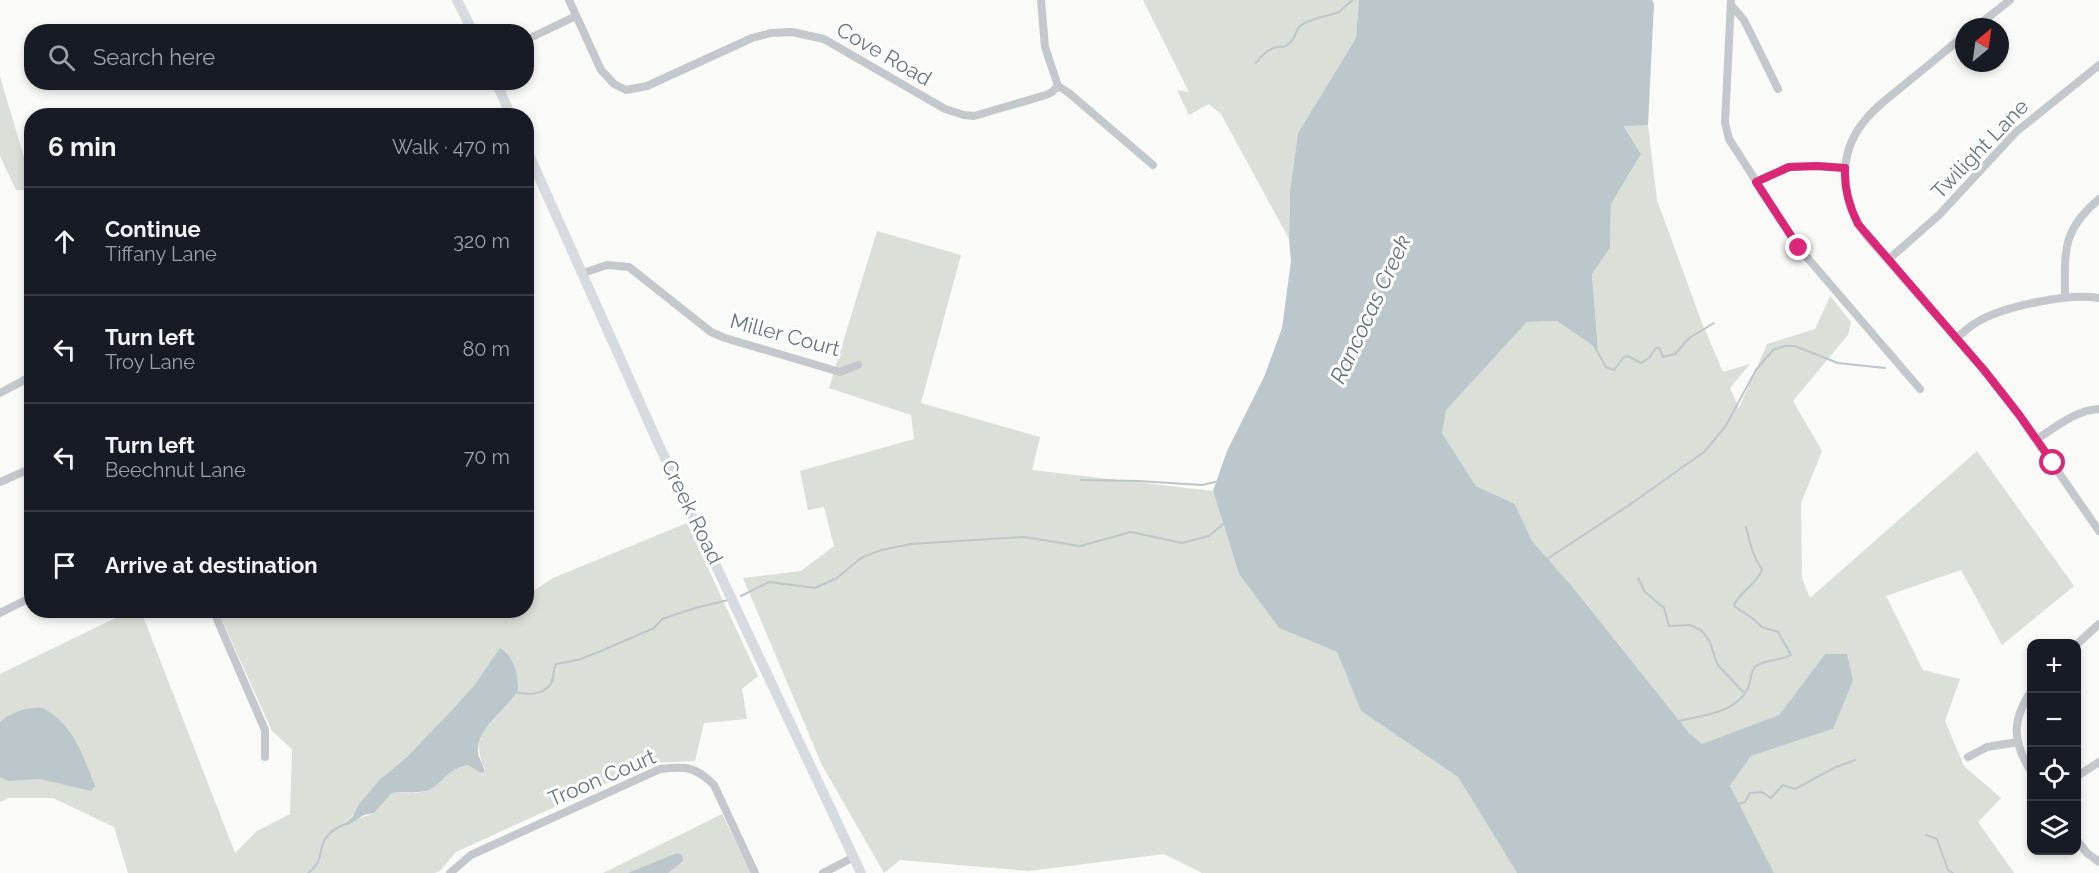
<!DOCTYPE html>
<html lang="en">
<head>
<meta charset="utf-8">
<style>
	body { margin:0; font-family:Raleway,sans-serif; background:#242831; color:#f1f3f6 }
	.controls { position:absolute; right:18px; bottom:18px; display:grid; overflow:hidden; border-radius:12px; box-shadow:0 3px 9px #0003 }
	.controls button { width:54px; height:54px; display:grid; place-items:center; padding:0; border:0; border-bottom:2px solid #363941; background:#171b24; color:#f1f3f6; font:30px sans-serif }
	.compass { position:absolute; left:1955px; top:18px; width:54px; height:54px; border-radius:50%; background:#171b24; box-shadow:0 3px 9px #0003; rotate:29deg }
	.stop { position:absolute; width:18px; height:18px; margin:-14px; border:4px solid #db2777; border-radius:50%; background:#fff }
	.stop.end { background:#db2777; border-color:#fff; box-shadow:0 2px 6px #0008 }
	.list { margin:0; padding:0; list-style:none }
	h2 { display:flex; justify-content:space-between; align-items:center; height:78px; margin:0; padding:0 24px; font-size:26px }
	h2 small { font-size:20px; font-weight:400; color:#9ea1a6 }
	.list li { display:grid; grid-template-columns:39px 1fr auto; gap:18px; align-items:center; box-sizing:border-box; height:108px; padding:0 24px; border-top:2px solid #363941 }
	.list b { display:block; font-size:22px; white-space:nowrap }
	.list p { margin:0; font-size:20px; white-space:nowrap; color:#9ea1a6 }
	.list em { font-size:20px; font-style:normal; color:#9ea1a6 }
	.icon { flex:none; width:33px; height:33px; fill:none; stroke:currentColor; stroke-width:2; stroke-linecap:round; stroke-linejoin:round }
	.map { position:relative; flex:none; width:2099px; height:873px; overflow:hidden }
	.search { position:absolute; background:#171b24; box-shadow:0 3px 9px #0003; left:24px; top:24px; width:510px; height:66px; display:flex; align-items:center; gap:15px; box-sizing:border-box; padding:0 21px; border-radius:24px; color:#9ea1a6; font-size:22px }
	.panel { position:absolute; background:#171b24; box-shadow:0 3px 9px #0003; left:24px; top:108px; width:510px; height:510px; border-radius:24px }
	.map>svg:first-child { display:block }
</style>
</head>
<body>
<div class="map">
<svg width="2099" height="873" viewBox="0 0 2099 873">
	<rect width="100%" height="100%" fill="#fafaf8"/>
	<g fill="#dadfd7" fill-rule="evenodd">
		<path d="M1143,0H1359L1356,38L1298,133L1290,191L1289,239L1221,114L1209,104L1189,115L1177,90L1189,92Z"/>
		<path d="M0,77L31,180V190H16L0,156Z"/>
		<path d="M1624,125H1648L1657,200L1702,323L1723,372L1750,364L1730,388L1739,408L1767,344L1815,329L1830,296L1851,322L1848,335L1793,401L1822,451L1801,503L1802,578L1810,598L1977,451L2074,586L2002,645L1961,570L1886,596L1923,670L1960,679L1945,721L1964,766L2001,798L1978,822L2014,873H1774L1730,786L1751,756L1833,729L1825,654L1779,715L1702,745L1690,734L1571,585L1532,541L1515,504L1476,486L1442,433L1445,410L1527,322L1557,321L1598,348L1592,274L1610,248L1611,204L1641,154Z"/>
		<path d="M877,231L961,255L921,403L1040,437L1032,470L1213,491L1239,574L1279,628L1337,652L1361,711L1458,777L1517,873H1202L1164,854L1029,871L900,860L884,873L822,765L743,578L801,571L834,546L824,507L808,510L800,471L914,439L911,415L829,388Z"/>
		<path d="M687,523L758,676L742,689L747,719L704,723L695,761L651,763L456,852L440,871L435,873H128L114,827L53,798H9L0,802V674L130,611H141L235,853L257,831L290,814L292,749L272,731L218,611L526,610L527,595L553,578ZM500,651H506C513,664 519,675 518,690C503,718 464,731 485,768L482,773L468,765C448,769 446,780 431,789C422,795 403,791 392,793L374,813L343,824L354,814L359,804L379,780L407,757L440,723L476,683Z"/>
		<path d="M722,814L751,873H603Z"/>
	</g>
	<g fill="#bbc7cb">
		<path d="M1359,0H1652L1654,4L1648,125L1624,126L1641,154L1611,204L1610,248L1592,274L1598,349L1557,321L1527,322L1446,410L1442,433L1476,486L1515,504L1532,541L1571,585L1690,734L1702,744L1779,715L1825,654H1847L1853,681L1833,729L1751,756L1730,786L1774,873H1517L1458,777L1361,711L1337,652L1279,628L1239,574L1213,491L1227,451L1264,377L1282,328L1291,261L1289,239L1290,191L1298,133L1356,38Z"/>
		<path d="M500,648C513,654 519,676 518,690C507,711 479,724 478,750C477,759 485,764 484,772L481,773L468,765C448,769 446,780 431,789C424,794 402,791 392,793L374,813L364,815L348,825H343L353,816L359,804L379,780L407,757L451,711L476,683Z"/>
		<path d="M42,708C74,723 83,757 95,786L91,791L40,779L8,781L0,777V722C12,712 26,707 42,708Z"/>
		<path d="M677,853L682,855L683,861L668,873H628Z"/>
	</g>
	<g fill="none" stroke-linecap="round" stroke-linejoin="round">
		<g stroke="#bbc7cb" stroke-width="2">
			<path d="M1256,63C1261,56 1268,48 1278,47C1285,46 1281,49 1287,45C1297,39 1294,32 1300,26C1311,17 1327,17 1339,12C1344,9 1347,3 1353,0"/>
			<path d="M1593,344L1606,367L1614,370L1624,357L1628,356L1641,363L1649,358L1656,348H1659L1663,357L1675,354L1689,338L1714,323"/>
			<path d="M1081,480L1138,481L1202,485L1219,481"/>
			<path d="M1547,559L1625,508L1704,452L1725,427L1756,370L1773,350L1785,346H1795L1838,363L1885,368"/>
			<path d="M1638,578L1645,592L1664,608L1669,626L1690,625L1702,631L1710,642L1717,664L1743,692"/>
			<path d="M741,596L769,582L815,588L837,578L861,558L881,550L911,544L1024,537L1080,546L1131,532L1182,543L1209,536L1224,523"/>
			<path d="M514,692C527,695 549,696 553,678C554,672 553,670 556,664L578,660L601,651L654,628L662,619L695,608L728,600"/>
			<path d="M1679,721C1704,715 1736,713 1748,688C1752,680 1749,672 1756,666C1765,659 1781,661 1791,655L1778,632L1762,627L1752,618L1734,606C1736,595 1757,584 1762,570C1752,554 1751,546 1746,527"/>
			<path d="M1738,804L1745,802L1750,793L1762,792L1771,798L1783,785L1795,789L1834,768L1855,760"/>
			<path d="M1926,835L1937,839L1948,870L1953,873"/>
			<path d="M308,873C331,856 309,840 345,824"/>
		</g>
		<g stroke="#c3c8cc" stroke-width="8">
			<path d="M569,0L601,70L614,84L626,90L647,86L752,38L771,33L792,32L824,39L945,109L964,115L974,116L1046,95L1052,92L1058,86L1045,47L1041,0"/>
			<path d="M1731,0L1725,123L1729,139L1799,248L1920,389"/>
			<path d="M1731,5L1744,20L1778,89"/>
			<path d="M1976,27L2010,0"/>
			<path d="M1964,36C1946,50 1928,66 1910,80C1894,94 1875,106 1862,124C1836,158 1842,203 1866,235L1984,370L2012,405L2099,531"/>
			<path d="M526,40L576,16"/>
			<path d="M1058,86L1069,93L1153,165"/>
			<path d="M1756,182L1789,167L1817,166L1845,168"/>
			<path d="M1888,260L1939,215L2016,132L2099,65"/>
			<path d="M583,273L607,265L629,267L711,332L725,338L840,372L858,365"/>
			<path d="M2065,297C2065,252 2061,231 2099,199"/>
			<path d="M1956,339C1963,332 1970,326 1979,321C2006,306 2068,293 2099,298"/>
			<path d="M0,393L32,376"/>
			<path d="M2037,439C2056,427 2076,410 2099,409"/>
			<path d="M0,482L32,468"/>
			<path d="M213,610L265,730V757"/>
			<path d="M0,613L32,597"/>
			<path d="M2076,645L2099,624"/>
			<path d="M2032,690C2011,720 2012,742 2032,773"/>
			<path d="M1968,757L1987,747L2018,742"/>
			<path d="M2076,777L2099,762"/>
			<path d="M2076,839L2087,853L2099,862"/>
			<path d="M450,873L471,855L660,769C685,766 695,766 714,785L755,873"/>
			<path d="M823,873L854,857"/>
		</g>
		<g stroke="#d6dbdf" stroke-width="10">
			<path d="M457,0L473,32"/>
			<path d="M496,82L511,116"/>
			<path d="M526,148L658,443L861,873"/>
		</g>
	</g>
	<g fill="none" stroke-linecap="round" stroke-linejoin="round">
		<path stroke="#db2777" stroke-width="8" d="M1799,248L1756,182L1789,167L1817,166L1845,168C1844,188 1849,206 1858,224L1984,370L2020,416L2053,463"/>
	</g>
	<g text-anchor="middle" stroke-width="6" stroke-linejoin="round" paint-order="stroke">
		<g font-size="21" fill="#657683" stroke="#fff">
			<text transform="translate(884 54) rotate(30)" y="7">Cove Road</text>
			<text transform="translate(1980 149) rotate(-46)" y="7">Twilight Lane</text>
			<text transform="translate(785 335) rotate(15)" y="7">Miller Court</text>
			<text transform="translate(692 512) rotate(64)" y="7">Creek Road</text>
			<text transform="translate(602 778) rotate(-23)" y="7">Troon Court</text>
		</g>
		<g font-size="22" font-style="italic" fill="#60757c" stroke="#fff">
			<text transform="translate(1370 309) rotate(-65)" y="8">Rancocas Creek</text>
		</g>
	</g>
</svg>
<div class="controls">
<button>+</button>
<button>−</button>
<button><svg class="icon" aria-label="locate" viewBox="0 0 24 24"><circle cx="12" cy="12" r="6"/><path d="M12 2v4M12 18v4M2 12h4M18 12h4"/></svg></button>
<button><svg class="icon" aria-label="layers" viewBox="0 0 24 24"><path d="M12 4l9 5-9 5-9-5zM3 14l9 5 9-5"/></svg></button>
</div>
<svg class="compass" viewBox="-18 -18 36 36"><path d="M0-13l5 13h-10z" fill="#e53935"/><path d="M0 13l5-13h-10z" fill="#9ea1a6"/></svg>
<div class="stop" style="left:2053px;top:463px"></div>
<div class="stop end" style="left:1799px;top:248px"></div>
<div class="search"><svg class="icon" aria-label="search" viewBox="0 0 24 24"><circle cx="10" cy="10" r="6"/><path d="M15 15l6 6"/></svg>Search here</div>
<section class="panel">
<h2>6 min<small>Walk · 470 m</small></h2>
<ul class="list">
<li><svg class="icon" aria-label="ahead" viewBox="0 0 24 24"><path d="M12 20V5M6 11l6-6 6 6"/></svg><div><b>Continue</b><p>Tiffany Lane</p></div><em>320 m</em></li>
<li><svg class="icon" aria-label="left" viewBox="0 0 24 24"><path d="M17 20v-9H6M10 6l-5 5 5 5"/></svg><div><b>Turn left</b><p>Troy Lane</p></div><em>80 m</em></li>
<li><svg class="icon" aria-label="left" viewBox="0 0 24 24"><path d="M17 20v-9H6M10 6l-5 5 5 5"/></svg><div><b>Turn left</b><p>Beechnut Lane</p></div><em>70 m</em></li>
<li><svg class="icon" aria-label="arrive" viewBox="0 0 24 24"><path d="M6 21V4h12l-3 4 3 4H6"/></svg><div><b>Arrive at destination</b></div></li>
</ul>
</section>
</div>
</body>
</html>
